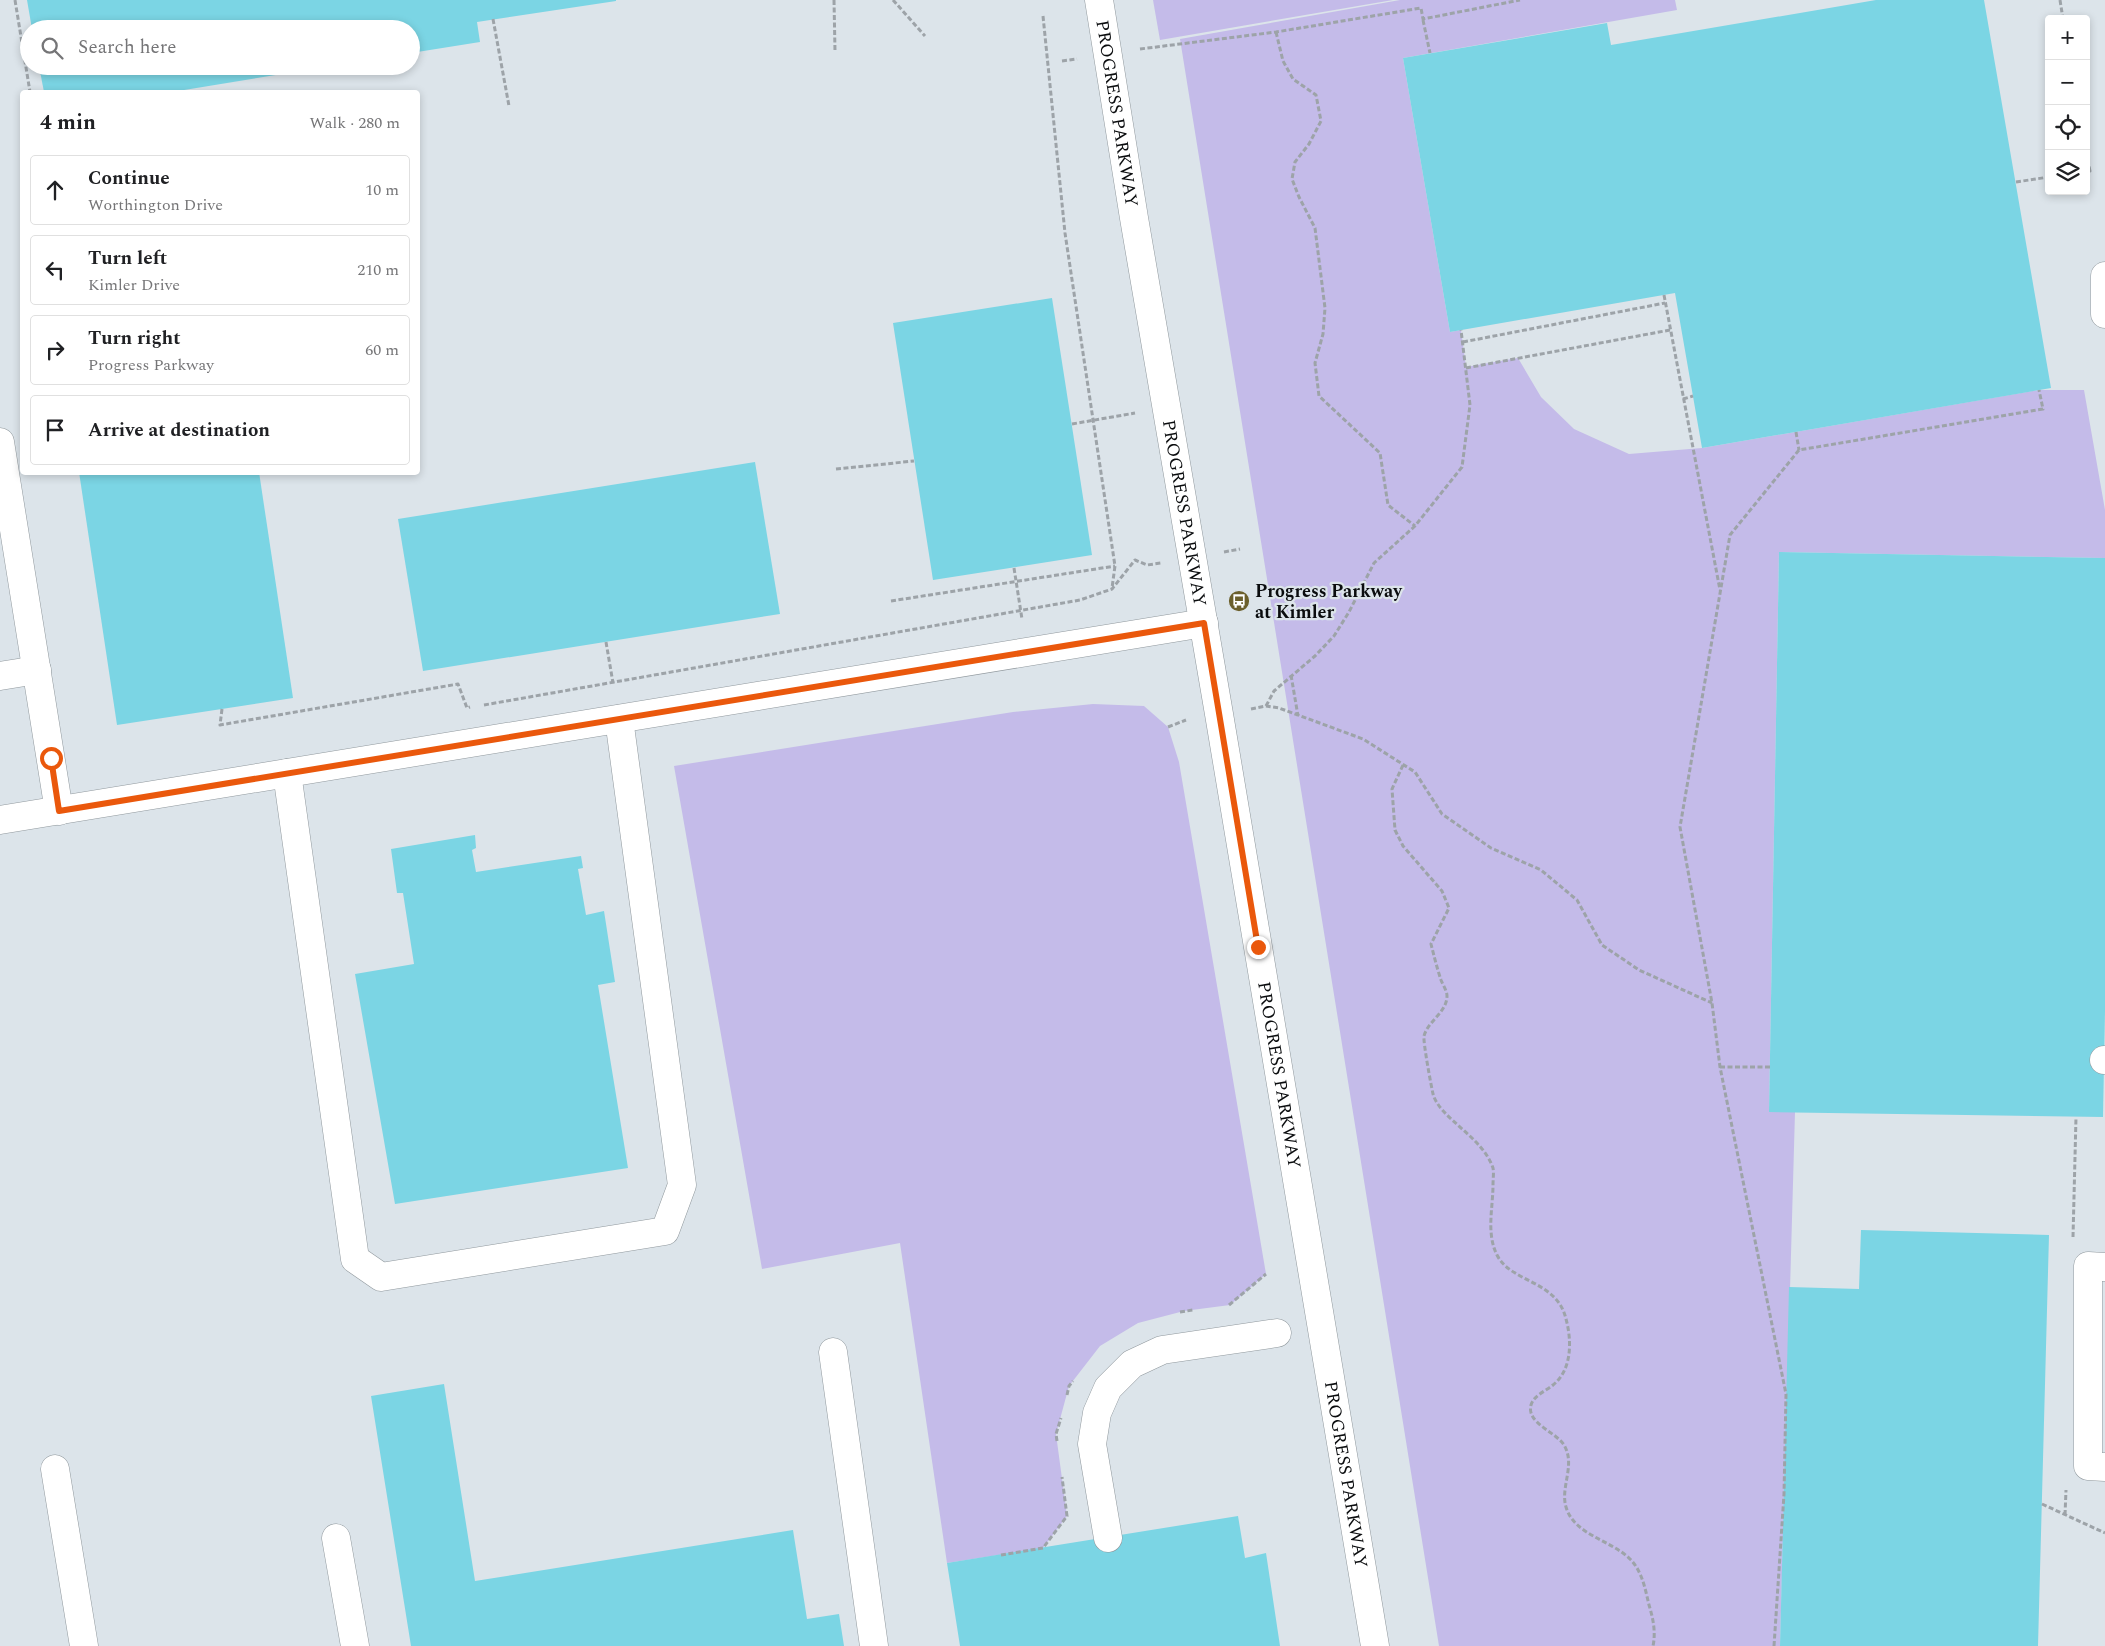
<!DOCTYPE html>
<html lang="en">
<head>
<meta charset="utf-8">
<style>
	body { margin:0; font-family:Spectral,serif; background:#f2f2f2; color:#202124 }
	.controls { position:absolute; right:15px; top:15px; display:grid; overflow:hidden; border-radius:5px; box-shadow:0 2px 8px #0003 }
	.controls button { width:45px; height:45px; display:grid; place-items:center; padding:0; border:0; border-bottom:1px solid #e0e0e0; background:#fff; color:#202124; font:25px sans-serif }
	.stop { position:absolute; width:15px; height:15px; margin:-11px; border:4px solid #ea580c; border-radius:50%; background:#fff }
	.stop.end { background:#ea580c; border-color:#fff; box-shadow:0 1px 5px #0008 }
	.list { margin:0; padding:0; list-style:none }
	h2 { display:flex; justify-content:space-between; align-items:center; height:65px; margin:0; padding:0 20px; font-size:21px }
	h2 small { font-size:16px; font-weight:400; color:#757577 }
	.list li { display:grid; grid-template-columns:32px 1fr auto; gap:15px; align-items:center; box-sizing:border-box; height:70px; margin:0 10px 10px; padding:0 10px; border:1px solid #e0e0e0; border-radius:5px }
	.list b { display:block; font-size:19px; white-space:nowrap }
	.list p { margin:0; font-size:16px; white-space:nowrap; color:#757577 }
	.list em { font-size:16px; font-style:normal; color:#757577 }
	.icon { flex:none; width:28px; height:28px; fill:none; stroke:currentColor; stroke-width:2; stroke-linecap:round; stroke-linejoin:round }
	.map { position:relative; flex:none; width:2105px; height:1646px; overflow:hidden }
	.search { position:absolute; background:#fff; box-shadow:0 2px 8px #0003; left:20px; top:20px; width:400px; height:55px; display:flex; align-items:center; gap:12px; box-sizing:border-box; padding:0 18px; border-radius:28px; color:#757577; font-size:19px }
	.panel { position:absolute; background:#fff; box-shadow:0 2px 8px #0003; left:20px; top:90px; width:400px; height:385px; border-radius:5px }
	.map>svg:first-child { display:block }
</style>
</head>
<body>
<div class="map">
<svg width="2105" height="1646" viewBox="0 0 2105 1646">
	<rect width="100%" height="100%" fill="#dce4ea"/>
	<g fill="#c4bbe9">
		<path d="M1153,0H1393L1160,40Z"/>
		<path d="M1400,0H1675L1677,10L1403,58L1450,332L1461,330L1466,367L1518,358L1541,397L1574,429L1629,454L1702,448L2039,390H2084L2105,510V558L1779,552L1769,1112H1795L1780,1646H1439L1180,39Z"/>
		<path d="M1093,704L1144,706L1168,727L1179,762L1266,1274L1230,1305L1184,1311L1138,1323L1100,1346L1069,1386L1056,1434L1067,1516L1043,1548L947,1563L900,1243L762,1269L674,766L1013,712Z"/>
	</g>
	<g fill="#7bd5e4">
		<path d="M27,0H616V1L477,22L480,42L411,53V29H32Z"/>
		<path d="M1876,0H1984L2051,388L1702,448L1675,293L1450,332L1403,58L1607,23L1611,45Z"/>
		<path d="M39,66H325V67L172,92H44Z"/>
		<path d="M1052,298L1092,555L933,580L893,323Z"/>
		<path d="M755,462L780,614L423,671L398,519Z"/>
		<path d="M79,472H259L293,698L117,725Z"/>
		<path d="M1779,552L2105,558V1011L2103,1117L1769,1112Z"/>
		<path d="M475,835L476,848L472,850L476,872L581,856L583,868L578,869L586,915L604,911L615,982L598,985L628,1168L395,1204L355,974L414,964L403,893H397L391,849Z"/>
		<path d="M1861,1230L2049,1235L2038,1646H1780L1789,1287L1859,1289Z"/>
		<path d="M444,1384L475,1581L793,1530L807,1619L839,1614L844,1646H411L371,1396Z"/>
		<path d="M1238,1516L1245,1558L1266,1553L1280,1646H960L947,1563Z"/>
	</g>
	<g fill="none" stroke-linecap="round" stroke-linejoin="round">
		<g stroke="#90989d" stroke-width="29">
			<g id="minor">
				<path id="s1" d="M1099,0L1134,218L1219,714L1375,1646"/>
				<path d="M2105,276V314"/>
				<path d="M0,442L59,811"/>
				<path d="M0,676L37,670"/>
				<path d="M287,773L355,1259L381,1277L665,1231L682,1185L619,719"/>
				<path d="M0,820L1204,623"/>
				<path d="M2104,1060H2105"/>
				<path d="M2105,1267L2088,1266V1466L2105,1467"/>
				<path d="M833,1352L874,1646"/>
				<path d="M55,1469L84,1646"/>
				<path d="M336,1538L355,1646"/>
				<path d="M1108,1538L1092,1444L1097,1413L1108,1388L1132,1364L1162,1350L1277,1333"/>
			</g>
		</g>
		<g stroke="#9da3a8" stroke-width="3" stroke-dasharray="5 2.5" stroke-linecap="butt">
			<path d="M15,0L30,92"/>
			<path d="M834,0L835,51"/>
			<path d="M893,0L925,36"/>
			<path d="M2060,0L2063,19"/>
			<path d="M1043,16L1065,233L1115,566L1112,588"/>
			<path d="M493,19L509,106"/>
			<path d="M1423,20L1430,53"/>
			<path d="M1276,32L1283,61L1293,79L1316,95L1321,121L1309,144L1295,162L1292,179L1299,197L1315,228L1325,308L1323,334L1315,363L1319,396L1380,453L1388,505L1415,526"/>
			<path d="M1140,49L1276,32L1421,8L1423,19L1520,0"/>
			<path d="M1062,61L1077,59"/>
			<path d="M2086,152L2090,171H2086"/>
			<path d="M2016,182L2049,177"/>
			<path d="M1664,295L1720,590"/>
			<path d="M1463,342L1665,303"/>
			<path d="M1466,368L1670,330"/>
			<path d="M1683,399L1693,396"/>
			<path d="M1072,424L1135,413"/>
			<path d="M1796,432L1799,450"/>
			<path d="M836,469L914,461"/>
			<path d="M1224,552L1240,549"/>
			<path d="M1014,568L1022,619"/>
			<path d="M891,601L1115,566"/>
			<path d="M606,642L613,683"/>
			<path d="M1291,675L1298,716"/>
			<path d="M484,705L1080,600L1112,589L1135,560L1147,565L1161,563"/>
			<path d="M1266,706L1274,691L1315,656L1334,636L1349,612L1374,563L1415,526L1462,467L1470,405L1461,330"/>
			<path d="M222,709L220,725L458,684L467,708L470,707"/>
			<path d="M1251,709L1266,706L1279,708L1363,739L1415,772L1442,814L1491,848L1541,870L1577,900L1602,945L1639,970L1712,1003"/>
			<path d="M1168,727L1186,720"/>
			<path d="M1403,765L1392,789L1395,830L1403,846L1442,891L1449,908L1431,944C1434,956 1437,968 1441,980C1443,985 1447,991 1447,996C1447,1012 1428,1021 1424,1036C1423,1042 1431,1085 1433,1094C1440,1119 1482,1136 1493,1168C1494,1173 1493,1179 1493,1185C1493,1208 1486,1233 1497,1255C1511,1283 1557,1280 1566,1319C1572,1341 1572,1370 1553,1385C1546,1391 1534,1395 1531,1405C1526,1423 1556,1432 1564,1445C1576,1465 1560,1487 1566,1507C1574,1535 1611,1540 1630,1559C1642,1571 1645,1588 1649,1605C1653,1618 1656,1632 1653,1646"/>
			<path d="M1720,1067H1770"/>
			<path d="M2073,1237L2076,1117"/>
			<path d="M1229,1305L1266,1274"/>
			<path d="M1180,1312L1193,1310"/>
			<path d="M1067,1395L1069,1386L1073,1381"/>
			<path d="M1057,1441L1056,1434L1061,1418"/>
			<path d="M2042,1504L2105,1533"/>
			<path d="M2065,1515L2066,1490"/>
			<path d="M1001,1555L1043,1548L1067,1516L1062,1477"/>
			<path d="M1774,1646L1784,1494L1786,1394L1720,1067L1712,1003L1680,827L1730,535L1799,450L2043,409L2039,390"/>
		</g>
		<use href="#minor" stroke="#fff" stroke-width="28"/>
	</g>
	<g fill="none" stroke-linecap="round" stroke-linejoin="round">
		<path stroke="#ea580c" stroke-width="6" d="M51,758L59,811L1204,623L1258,947"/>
	</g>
	<defs>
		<g id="bus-disc" transform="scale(1.125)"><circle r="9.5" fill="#6b5f2c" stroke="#dce4ea"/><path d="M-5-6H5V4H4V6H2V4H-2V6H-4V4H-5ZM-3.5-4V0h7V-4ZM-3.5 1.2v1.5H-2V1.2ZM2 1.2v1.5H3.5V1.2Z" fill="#fff"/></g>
	</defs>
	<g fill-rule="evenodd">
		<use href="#bus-disc" x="1239" y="601"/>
	</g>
	<g text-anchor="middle" stroke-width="4.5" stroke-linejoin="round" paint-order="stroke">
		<g font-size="18" fill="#0a0c0e" stroke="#dce4ea">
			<text dy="6" stroke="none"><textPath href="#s1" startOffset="115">PROGRESS PARKWAY</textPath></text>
			<text dy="6" stroke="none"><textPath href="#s1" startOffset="520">PROGRESS PARKWAY</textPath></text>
			<text dy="6" stroke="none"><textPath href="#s1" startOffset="1090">PROGRESS PARKWAY</textPath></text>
			<text dy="6" stroke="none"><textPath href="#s1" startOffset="1495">PROGRESS PARKWAY</textPath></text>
		</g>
		<g font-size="18" font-weight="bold" fill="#0a0c0e" stroke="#dce4ea" text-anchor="start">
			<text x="1255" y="597">Progress Parkway<tspan x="1255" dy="21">at Kimler</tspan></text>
		</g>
	</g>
</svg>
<div class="controls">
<button>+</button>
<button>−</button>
<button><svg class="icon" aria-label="locate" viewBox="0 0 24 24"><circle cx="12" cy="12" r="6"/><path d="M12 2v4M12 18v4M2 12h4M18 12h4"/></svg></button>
<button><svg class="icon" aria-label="layers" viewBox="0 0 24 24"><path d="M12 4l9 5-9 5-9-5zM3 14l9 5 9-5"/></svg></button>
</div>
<div class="stop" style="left:51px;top:758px"></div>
<div class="stop end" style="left:1258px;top:947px"></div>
<div class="search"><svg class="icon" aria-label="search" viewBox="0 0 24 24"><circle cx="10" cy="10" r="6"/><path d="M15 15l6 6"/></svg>Search here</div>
<section class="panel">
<h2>4 min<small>Walk · 280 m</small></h2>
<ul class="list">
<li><svg class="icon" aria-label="ahead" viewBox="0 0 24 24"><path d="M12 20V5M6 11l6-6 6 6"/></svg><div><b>Continue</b><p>Worthington Drive</p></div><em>10 m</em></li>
<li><svg class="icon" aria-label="left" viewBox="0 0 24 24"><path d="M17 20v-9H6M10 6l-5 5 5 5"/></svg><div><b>Turn left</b><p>Kimler Drive</p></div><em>210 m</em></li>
<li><svg class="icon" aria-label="right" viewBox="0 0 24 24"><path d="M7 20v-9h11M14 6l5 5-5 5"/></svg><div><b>Turn right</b><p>Progress Parkway</p></div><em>60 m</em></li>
<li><svg class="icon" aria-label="arrive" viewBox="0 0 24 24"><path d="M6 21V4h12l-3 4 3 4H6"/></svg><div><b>Arrive at destination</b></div></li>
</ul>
</section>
</div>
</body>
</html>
